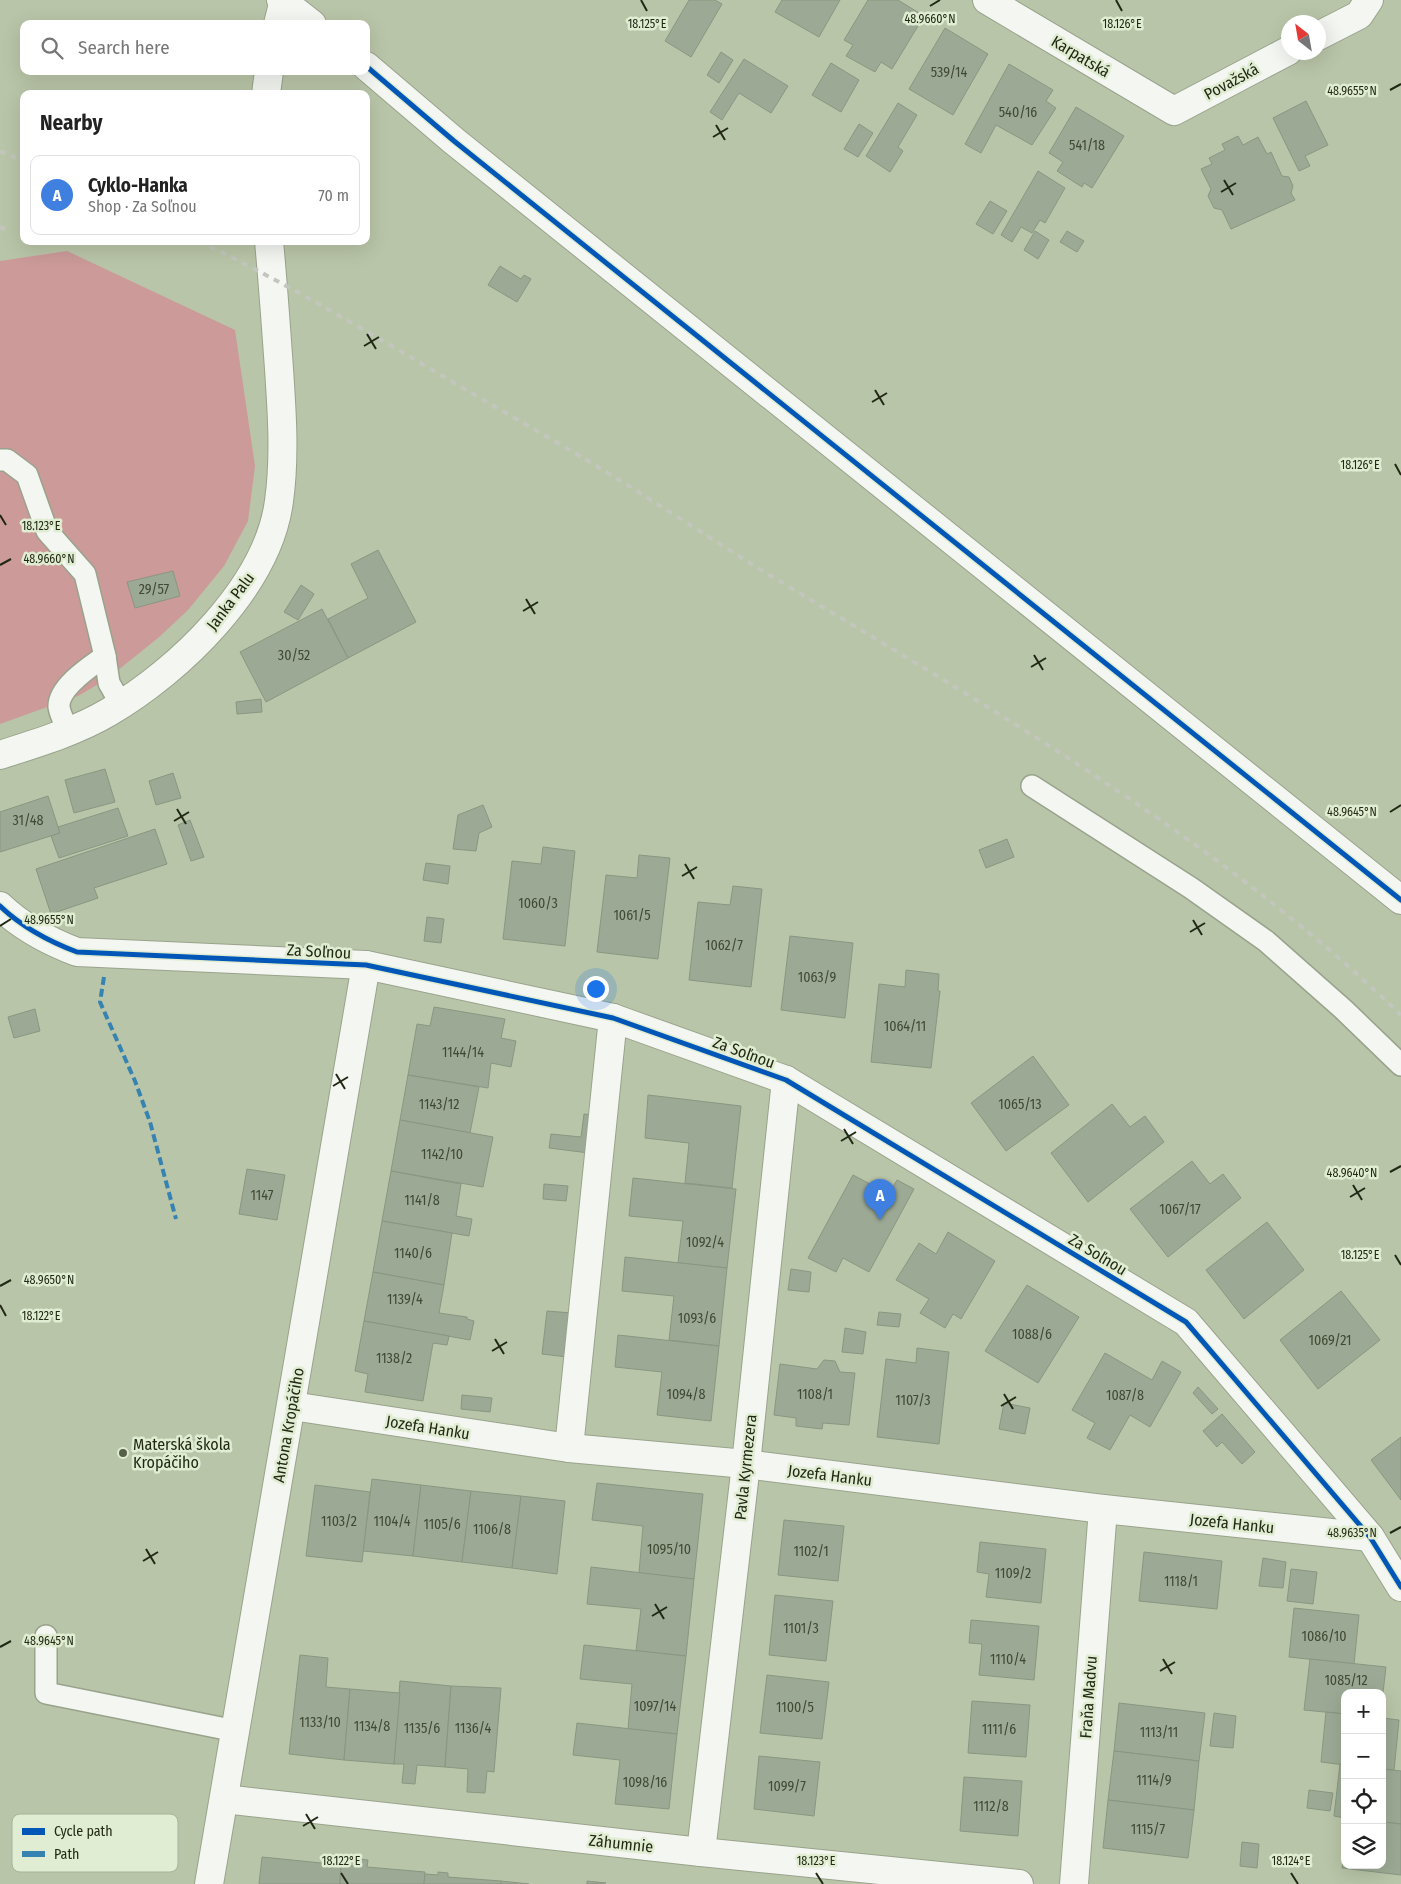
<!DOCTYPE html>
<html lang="en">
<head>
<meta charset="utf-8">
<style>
	body { margin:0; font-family:"Fira Sans Condensed",sans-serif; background:#f2f2f2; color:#222 }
	.controls { position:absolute; right:15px; bottom:15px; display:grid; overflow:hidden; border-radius:10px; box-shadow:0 5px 20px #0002 }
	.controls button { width:45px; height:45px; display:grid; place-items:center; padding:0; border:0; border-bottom:1px solid #e0e0e0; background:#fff; color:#222; font:25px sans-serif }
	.compass { position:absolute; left:1281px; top:15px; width:45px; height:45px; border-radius:50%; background:#fff; box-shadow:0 5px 20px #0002; rotate:329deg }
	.you { position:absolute; left:595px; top:988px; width:18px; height:18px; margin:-12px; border:4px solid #fff; border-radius:50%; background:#1a73e8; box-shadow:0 0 0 8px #1a73e833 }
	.badge { display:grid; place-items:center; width:32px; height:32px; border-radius:50%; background:#566048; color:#fff; font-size:16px; font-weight:700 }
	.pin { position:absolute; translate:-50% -41px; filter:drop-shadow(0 1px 2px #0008) }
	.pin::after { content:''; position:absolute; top:26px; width:18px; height:15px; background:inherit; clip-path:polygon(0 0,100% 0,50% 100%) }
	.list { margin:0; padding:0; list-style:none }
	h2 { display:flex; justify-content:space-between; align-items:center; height:65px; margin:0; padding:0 20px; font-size:21px }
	h2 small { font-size:16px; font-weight:400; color:#767676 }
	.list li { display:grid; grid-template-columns:32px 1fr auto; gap:15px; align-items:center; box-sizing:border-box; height:80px; margin:0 10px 10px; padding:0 10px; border:1px solid #e0e0e0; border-radius:10px }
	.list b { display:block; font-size:19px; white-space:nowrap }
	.list p { margin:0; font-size:16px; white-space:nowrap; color:#767676 }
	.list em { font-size:16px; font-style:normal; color:#767676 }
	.icon { flex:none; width:28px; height:28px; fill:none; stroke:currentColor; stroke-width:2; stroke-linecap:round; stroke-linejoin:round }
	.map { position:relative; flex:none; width:1401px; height:1884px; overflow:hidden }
	.search { position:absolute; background:#fff; box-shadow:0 5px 20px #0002; left:20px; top:20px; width:350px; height:55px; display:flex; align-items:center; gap:12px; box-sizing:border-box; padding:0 18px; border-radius:10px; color:#767676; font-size:19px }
	.panel { position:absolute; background:#fff; box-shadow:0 5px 20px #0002; left:20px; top:90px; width:350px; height:155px; border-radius:10px }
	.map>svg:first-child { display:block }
</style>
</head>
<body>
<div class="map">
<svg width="1401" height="1884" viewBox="0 0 1401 1884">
	<rect width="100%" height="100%" fill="#b9c5a8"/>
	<path fill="#cb9a99" d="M67,251L235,330L255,466L248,521L224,566L188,610L158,638L107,679L78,696L0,724V261Z"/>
	<g fill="#9caa95" stroke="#899782">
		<path d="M689,0H715L722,4L691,57L665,41Z"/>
		<path d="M782,0H840L819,37L775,12Z"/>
		<path d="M868,0H898L924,16L892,69L881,62L875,72L846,56L853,45L844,40Z"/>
		<path d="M945,28L988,54L953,115L909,89Z"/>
		<path d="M721,52L733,60L719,83L707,75Z"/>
		<path d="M744,59L788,86L771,113L739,93L722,120L710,112Z"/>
		<path d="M831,63L859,80L841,112L812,95Z"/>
		<path d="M1009,64L1053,90L1046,101L1056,108L1032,145L996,125L981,153L965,144Z"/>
		<path d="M1306,101L1328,145L1305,156L1310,166L1299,171L1273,118Z"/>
		<path d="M898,103L917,115L898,147L903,151L890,172L866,156Z"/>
		<path d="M1076,107L1124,136L1092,188L1084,183L1082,187L1057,171L1063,162L1049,153Z"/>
		<path d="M859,124L873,133L858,157L844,149Z"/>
		<path d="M1238,136L1243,145L1258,137L1267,154L1271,152L1282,176L1289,177L1293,186L1291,193L1295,200L1231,229L1222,210L1214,208L1208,196L1211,189L1201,169L1212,164L1209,158L1225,150L1222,144Z"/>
		<path d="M1038,171L1065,188L1045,223L1040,220L1032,233L1021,227L1012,242L1001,235Z"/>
		<path d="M990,201L1007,211L993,234L976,224Z"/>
		<path d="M1035,231L1049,240L1038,259L1024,250Z"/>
		<path d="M1067,231L1084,241L1077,252L1060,242Z"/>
		<path d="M500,266L521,279L524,275L531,279L517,302L488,285Z"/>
		<path d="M378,550L416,622L348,658L328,619L368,598L351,564Z"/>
		<path d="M173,571L180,596L135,608L127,582Z"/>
		<path d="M301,585L314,594L298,620L284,612Z"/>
		<path d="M322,609L348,658L266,702L240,652Z"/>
		<path d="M261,699L262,712L237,714L236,702Z"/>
		<path d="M105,769L115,802L74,813L65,780Z"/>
		<path d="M173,773L181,798L156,805L149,781Z"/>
		<path d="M48,796L60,833L0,852V812Z"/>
		<path d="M483,805L492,827L479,833L476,851L453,849L458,815Z"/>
		<path d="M118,808L128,836L59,858L51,836L60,833L58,827Z"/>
		<path d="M190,820L204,857L191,861L178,825Z"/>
		<path d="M155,829L167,864L94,888L98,898L51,914L36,869Z"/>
		<path d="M1007,839L1014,857L986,868L979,850Z"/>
		<path d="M543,847L575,851L565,946L503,939L512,861L541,864Z"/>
		<path d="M639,855L670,858L658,959L597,952L606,875L637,878Z"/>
		<path d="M426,863L450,866L448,884L423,880Z"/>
		<path d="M733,886L762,889L751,987L689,980L698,902L730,905Z"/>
		<path d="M427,917L444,919L441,943L424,941Z"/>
		<path d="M790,936L853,943L845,1018L781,1010Z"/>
		<path d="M906,970L939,974L938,991H940L931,1068L871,1062L879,984L905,987Z"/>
		<path d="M434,1007L505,1019L501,1038L516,1041L511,1067L491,1063L488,1088L408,1075L417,1024L430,1026Z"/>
		<path d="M35,1009L40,1031L14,1038L8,1017Z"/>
		<path d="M1033,1056L1069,1105L1006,1151L971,1103Z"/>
		<path d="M408,1075L479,1087L470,1133L400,1120Z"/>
		<path d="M648,1095L741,1106L732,1188L685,1183L689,1143L645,1138Z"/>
		<path d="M1112,1104L1130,1127L1145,1116L1164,1142L1088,1202L1051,1153Z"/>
		<path d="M584,1114L593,1115L589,1153L549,1148L551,1134L581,1137Z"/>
		<path d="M400,1120L493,1137L483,1187L391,1171Z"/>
		<path d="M1192,1161L1210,1184L1223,1174L1241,1198L1168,1257L1130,1209Z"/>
		<path d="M247,1169L285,1175L277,1220L239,1214Z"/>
		<path d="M391,1171L461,1184L456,1216L472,1219L469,1236L382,1221Z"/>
		<path d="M853,1175L889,1194L897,1180L914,1189L869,1272L843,1258L836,1272L808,1258Z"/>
		<path d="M633,1178L736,1189L727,1268L678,1263L683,1221L629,1216Z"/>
		<path d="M544,1184L568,1186L566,1201L543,1199Z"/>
		<path d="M382,1221L452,1233L444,1285L373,1272Z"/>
		<path d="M1267,1222L1304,1270L1244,1319L1206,1270Z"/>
		<path d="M948,1232L995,1261L961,1319L953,1314L945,1328L920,1313L929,1299L896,1280L919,1243L936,1254Z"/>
		<path d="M625,1257L727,1268L719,1346L669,1340L674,1296L622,1291Z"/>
		<path d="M791,1269L811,1272L809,1292L788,1290Z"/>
		<path d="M373,1272L444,1285L439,1313L467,1317V1319L474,1321L470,1340L364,1321Z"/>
		<path d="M1027,1285L1079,1317L1038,1383L985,1351Z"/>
		<path d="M1341,1291L1380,1340L1318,1389L1280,1340Z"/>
		<path d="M547,1311L572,1313L567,1357L542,1354Z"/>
		<path d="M879,1312L901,1314L899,1327L877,1325Z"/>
		<path d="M364,1321L449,1336L447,1345L433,1343L423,1401L365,1392L368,1374L355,1371Z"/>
		<path d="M845,1328L866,1332L863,1354L842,1352Z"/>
		<path d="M618,1335L719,1346L711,1421L657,1415L662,1372L615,1367Z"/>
		<path d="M917,1348L949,1352L939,1444L877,1437L886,1359L916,1363Z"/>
		<path d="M1105,1353L1152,1380L1162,1361L1181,1372L1150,1427L1130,1415L1110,1450L1087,1438L1095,1423L1072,1410Z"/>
		<path d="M824,1360L835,1361L840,1372L855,1373L849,1425L823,1423L822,1429L796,1426V1418L774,1415L780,1364L817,1369Z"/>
		<path d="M1198,1387L1218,1409L1212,1414L1193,1393Z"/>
		<path d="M462,1395L492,1398L490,1412L461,1409Z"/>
		<path d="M1004,1403L1030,1408L1025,1434L999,1429Z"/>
		<path d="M1222,1414L1255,1452L1242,1464L1222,1442L1217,1447L1203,1431Z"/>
		<path d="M1401,1437V1500L1371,1460Z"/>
		<path d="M372,1479L421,1485L413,1556L363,1551Z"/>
		<path d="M597,1483L703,1494L694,1579L639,1573L643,1526L592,1520Z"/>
		<path d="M315,1485L370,1492L362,1562L306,1556Z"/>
		<path d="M421,1485L471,1491L462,1562L413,1556Z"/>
		<path d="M471,1491L521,1496L512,1568L462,1562Z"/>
		<path d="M521,1496L565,1501L557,1574L512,1568Z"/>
		<path d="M784,1520L844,1526L838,1581L778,1575Z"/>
		<path d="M980,1542L1046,1549L1041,1603L986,1597L989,1574L977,1572Z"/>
		<path d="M1144,1552L1222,1561L1217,1609L1139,1601Z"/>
		<path d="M1263,1558L1286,1562L1283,1588L1259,1586Z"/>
		<path d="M591,1567L694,1579L686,1656L636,1651L641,1609L587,1604Z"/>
		<path d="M1291,1569L1317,1572L1313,1604L1287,1601Z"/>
		<path d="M775,1595L833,1601L826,1661L769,1655Z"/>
		<path d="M1294,1608L1359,1615L1354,1664L1289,1657Z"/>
		<path d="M971,1620L1039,1626L1034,1680L979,1675L982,1644L969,1643Z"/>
		<path d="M584,1645L686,1656L677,1734L628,1729L632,1684L580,1679Z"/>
		<path d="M300,1655L328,1658L326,1687L350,1689L344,1760L289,1754Z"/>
		<path d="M1310,1659L1386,1667L1382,1701V1693H1345V1714L1304,1710Z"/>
		<path d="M767,1675L829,1682L822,1739L760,1733Z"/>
		<path d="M400,1681L451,1686L445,1767L417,1765L415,1784L402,1783L404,1764H394Z"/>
		<path d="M451,1686L501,1688L494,1772L487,1771L485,1793L467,1792L468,1769L445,1767Z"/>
		<path d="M350,1689L400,1693L394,1764L344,1760Z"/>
		<path d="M972,1701L1030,1705L1026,1757L968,1753Z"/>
		<path d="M1119,1703L1205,1713L1199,1761L1114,1751Z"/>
		<path d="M1326,1712L1345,1714V1765L1321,1762Z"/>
		<path d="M1214,1713L1236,1716L1233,1748L1210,1746Z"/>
		<path d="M1382,1718L1399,1720L1394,1770L1382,1769Z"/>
		<path d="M577,1723L677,1734L669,1809L615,1804L620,1760L573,1755Z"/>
		<path d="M1114,1751L1199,1761L1194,1810L1108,1800Z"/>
		<path d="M759,1756L820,1762L814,1816L754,1809Z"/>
		<path d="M1340,1764L1345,1765V1818L1334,1816Z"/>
		<path d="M1382,1769L1401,1771V1824L1382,1822Z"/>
		<path d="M964,1777L1022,1781L1018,1836L960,1831Z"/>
		<path d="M1309,1790L1333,1793L1330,1811L1307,1808Z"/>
		<path d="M1108,1800L1194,1810L1188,1858L1103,1848Z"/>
		<path d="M1382,1822L1401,1824V1875L1342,1868L1345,1845V1865H1382Z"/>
		<path d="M1242,1842L1259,1844L1257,1868L1240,1866Z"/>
		<path d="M262,1857L341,1865L340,1884H259Z"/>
		<path d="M356,1859L368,1860L367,1867L425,1872L424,1884H340L341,1865L355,1866Z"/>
		<path d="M438,1872L448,1873V1877L501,1881V1884H424L425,1874L438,1875Z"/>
		<path d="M501,1881L529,1884H501Z"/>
		<path d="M587,1881L606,1883L587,1884Z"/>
	</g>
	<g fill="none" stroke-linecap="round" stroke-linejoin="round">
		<g stroke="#99a38c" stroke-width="24">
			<g id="lane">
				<path d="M0,460H7L27,475L47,531L85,574L105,656C91,666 58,687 59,707C60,715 66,725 69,733"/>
				<path d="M105,656L109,683L121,704"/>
				<path d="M1032,786L1191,888L1266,941L1343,1009L1401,1065"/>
				<path d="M46,1636V1693L236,1731"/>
			</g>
		</g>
		<g stroke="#99a38c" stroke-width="30">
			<g id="street">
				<path d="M281,0L312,24"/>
				<path d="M987,0L1174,111L1288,51"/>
				<path d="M1318,36L1359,15L1369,0"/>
				<path d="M366,66L454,141L1401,900"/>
				<path d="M0,906C23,928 48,941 77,952L366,965L613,1018L786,1080L1186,1322L1370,1537L1401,1587"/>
				<path d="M292,1406L569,1448L746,1464L1103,1509L1370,1537"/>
				<path d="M569,1448L613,1018"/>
				<path d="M224,1799L701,1852L1019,1884"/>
				<path d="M701,1852L746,1464L786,1080"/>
				<path d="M209,1884L366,965"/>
				<path d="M1074,1884L1103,1509"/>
			</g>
		</g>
		<g stroke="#99a38c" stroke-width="30">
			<g id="secondary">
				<path d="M278,24L284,0"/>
				<path d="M266,94L269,71"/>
				<path d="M0,755C37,743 75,732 109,712C179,671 268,586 279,501C285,458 282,413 279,369C276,327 273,284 269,241"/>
			</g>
		</g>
		<use href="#lane" stroke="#f4f6f2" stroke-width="21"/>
		<use href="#street" stroke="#f4f6f2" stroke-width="28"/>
		<use href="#secondary" stroke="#f4f6f2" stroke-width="28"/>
		<g stroke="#c2c6bd" stroke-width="4" stroke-dasharray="6 6" stroke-linecap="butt">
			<path d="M0,151L24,161"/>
			<path d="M0,227L8,230"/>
			<path d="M199,241C286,283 368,332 451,381C492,405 534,429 575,453C637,490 697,530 758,568C981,703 1212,833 1401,1015"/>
		</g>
		<path stroke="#3683b2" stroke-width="4" stroke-dasharray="8 4" stroke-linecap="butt" d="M104,977L100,1002L135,1081L150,1122L176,1219"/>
		<g stroke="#e1edd2" stroke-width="8">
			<g id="cycleway">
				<path d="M366,66L454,141L1401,900"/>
				<path d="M0,906C23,928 48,941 77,952L366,965L613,1018L786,1080L1186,1322L1370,1537L1401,1587"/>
			</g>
		</g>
		<use href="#cycleway" stroke="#0057b8" stroke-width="5"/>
	</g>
	<path fill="none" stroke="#212914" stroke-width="2" d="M641,0L647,11M1116,0L1122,11M930,6L940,0M1390,90L1401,84M716,125L725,140M713,137L728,128M1224,180L1233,195M1221,192L1236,183M367,334L376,349M364,346L379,337M875,390L884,405M872,402L887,393M1395,464L1401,475M0,515L6,525M0,565L11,559M526,599L535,614M523,611L538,602M1034,655L1043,670M1031,667L1046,658M177,809L186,824M1390,812L1401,805M174,821L189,812M685,864L694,879M682,876L697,867M1193,920L1202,935M0,926L11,919M1190,932L1205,923M336,1074L345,1089M333,1086L348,1077M844,1129L853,1144M841,1141L856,1132M1390,1172L1401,1166M1353,1185L1362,1200M1350,1197L1365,1188M1395,1255L1401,1265M0,1286L11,1280M0,1305L6,1316M495,1339L504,1354M492,1351L507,1342M1004,1394L1013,1409M1001,1406L1016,1397M1390,1533L1401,1527M146,1549L155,1564M143,1561L158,1552M655,1604L664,1619M652,1616L667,1607M0,1647L11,1641M1163,1659L1172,1674M1160,1671L1175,1662M306,1814L315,1829M303,1826L318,1817M341,1873L348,1884M816,1873L823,1884M1291,1873L1298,1884"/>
	<circle fill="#566048" stroke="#e1edd2" stroke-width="2" cx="123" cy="1453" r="5"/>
	<g text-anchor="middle" stroke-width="5" stroke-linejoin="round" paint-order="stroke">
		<g font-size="14" fill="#404934">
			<text x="949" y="77">539/14</text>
			<text x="1018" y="117">540/16</text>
			<text x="1087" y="150">541/18</text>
			<text x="154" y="594">29/57</text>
			<text x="294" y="660">30/52</text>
			<text x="28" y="825">31/48</text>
			<text x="538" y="908">1060/3</text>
			<text x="632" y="920">1061/5</text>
			<text x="724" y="950">1062/7</text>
			<text x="817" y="982">1063/9</text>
			<text x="905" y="1031">1064/11</text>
			<text x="463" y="1057">1144/14</text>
			<text x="439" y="1109">1143/12</text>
			<text x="1020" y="1109">1065/13</text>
			<text x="442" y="1159">1142/10</text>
			<text x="262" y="1200">1147</text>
			<text x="422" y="1205">1141/8</text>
			<text x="1180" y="1214">1067/17</text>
			<text x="705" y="1247">1092/4</text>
			<text x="413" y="1258">1140/6</text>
			<text x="405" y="1304">1139/4</text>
			<text x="697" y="1323">1093/6</text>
			<text x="1032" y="1339">1088/6</text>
			<text x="1330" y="1345">1069/21</text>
			<text x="394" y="1363">1138/2</text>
			<text x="686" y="1399">1094/8</text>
			<text x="815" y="1399">1108/1</text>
			<text x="1125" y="1400">1087/8</text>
			<text x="913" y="1405">1107/3</text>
			<text x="339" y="1526">1103/2</text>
			<text x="392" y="1526">1104/4</text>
			<text x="442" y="1529">1105/6</text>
			<text x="492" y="1534">1106/8</text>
			<text x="669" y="1554">1095/10</text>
			<text x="811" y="1556">1102/1</text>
			<text x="1013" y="1578">1109/2</text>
			<text x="1181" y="1586">1118/1</text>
			<text x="801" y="1633">1101/3</text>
			<text x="1324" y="1641">1086/10</text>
			<text x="1008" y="1664">1110/4</text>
			<text x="1346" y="1685">1085/12</text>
			<text x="655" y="1711">1097/14</text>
			<text x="795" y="1712">1100/5</text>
			<text x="320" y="1727">1133/10</text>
			<text x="372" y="1731">1134/8</text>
			<text x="422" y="1733">1135/6</text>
			<text x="473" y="1733">1136/4</text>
			<text x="999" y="1734">1111/6</text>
			<text x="1159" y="1737">1113/11</text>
			<text x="1154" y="1785">1114/9</text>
			<text x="645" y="1787">1098/16</text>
			<text x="787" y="1791">1099/7</text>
			<text x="991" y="1811">1112/8</text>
			<text x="1148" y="1834">1115/7</text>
		</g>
		<g font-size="16" fill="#212914" stroke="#e1edd2">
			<text transform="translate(1081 56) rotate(31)" y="6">Karpatská</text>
			<text transform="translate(1231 81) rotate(-28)" y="6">Považská</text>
			<text transform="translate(230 601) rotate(-53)" y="6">Janka Palu</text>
			<text transform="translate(319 951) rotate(3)" y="6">Za Soľnou</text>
			<text transform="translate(744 1052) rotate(20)" y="6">Za Soľnou</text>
			<text transform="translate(1098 1254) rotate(31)" y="6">Za Soľnou</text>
			<text transform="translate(288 1425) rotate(-80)" y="6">Antona Kropáčiho</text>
			<text transform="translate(428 1427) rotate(9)" y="6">Jozefa Hanku</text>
			<text transform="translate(745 1467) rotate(-84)" y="6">Pavla Kyrmezera</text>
			<text transform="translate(830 1475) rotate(7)" y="6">Jozefa Hanku</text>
			<text transform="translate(1232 1523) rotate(6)" y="6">Jozefa Hanku</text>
			<text transform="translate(1088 1697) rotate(-86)" y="6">Fraňa Madvu</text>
			<text transform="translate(621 1843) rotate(6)" y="6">Záhumnie</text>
		</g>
		<g font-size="16" fill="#212914" stroke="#e1edd2" text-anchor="start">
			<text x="133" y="1450">Materská škola<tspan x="133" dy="18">Kropáčiho</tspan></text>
		</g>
	</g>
	<rect x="12" y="1814" width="166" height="58" rx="8" fill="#e1edd2" stroke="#a7b299" stroke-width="1"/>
	<rect x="22" y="1828" width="23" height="7" fill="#0057b8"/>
	<rect x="22" y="1851" width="23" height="6" fill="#3683b2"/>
	<g font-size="14" fill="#212914">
		<text x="54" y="1836">Cycle path</text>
		<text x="54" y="1859">Path</text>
	</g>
	<g font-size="12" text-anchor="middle" fill="#212914" stroke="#e1edd2" stroke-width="5" stroke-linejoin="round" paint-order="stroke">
		<text x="930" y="23">48.9660°N</text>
		<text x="647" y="28">18.125°E</text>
		<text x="1122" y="28">18.126°E</text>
		<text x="1352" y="95">48.9655°N</text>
		<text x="1360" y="469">18.126°E</text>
		<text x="41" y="530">18.123°E</text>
		<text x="49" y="563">48.9660°N</text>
		<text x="1352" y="816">48.9645°N</text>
		<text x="49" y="924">48.9655°N</text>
		<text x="1352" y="1177">48.9640°N</text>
		<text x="1360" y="1259">18.125°E</text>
		<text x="49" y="1284">48.9650°N</text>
		<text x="41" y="1320">18.122°E</text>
		<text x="1352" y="1537">48.9635°N</text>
		<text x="49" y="1645">48.9645°N</text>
		<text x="341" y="1865">18.122°E</text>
		<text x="816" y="1865">18.123°E</text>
		<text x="1291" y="1865">18.124°E</text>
	</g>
</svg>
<div class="controls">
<button>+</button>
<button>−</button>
<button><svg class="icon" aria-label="locate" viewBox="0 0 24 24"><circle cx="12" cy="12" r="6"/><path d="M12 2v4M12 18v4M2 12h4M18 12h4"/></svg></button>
<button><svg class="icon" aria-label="layers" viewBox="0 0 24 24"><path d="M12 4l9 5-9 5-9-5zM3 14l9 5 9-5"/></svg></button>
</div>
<svg class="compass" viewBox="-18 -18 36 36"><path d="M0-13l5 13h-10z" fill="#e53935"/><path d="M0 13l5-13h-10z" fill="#767676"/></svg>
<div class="you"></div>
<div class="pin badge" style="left:880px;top:1220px;background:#3f7fe0">A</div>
<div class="search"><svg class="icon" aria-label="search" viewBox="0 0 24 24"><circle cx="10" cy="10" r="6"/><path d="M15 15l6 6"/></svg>Search here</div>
<section class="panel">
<h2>Nearby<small></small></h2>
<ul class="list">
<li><span class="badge" style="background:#3f7fe0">A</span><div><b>Cyklo-Hanka</b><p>Shop · Za Soľnou</p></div><em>70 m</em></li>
</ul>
</section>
</div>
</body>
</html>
